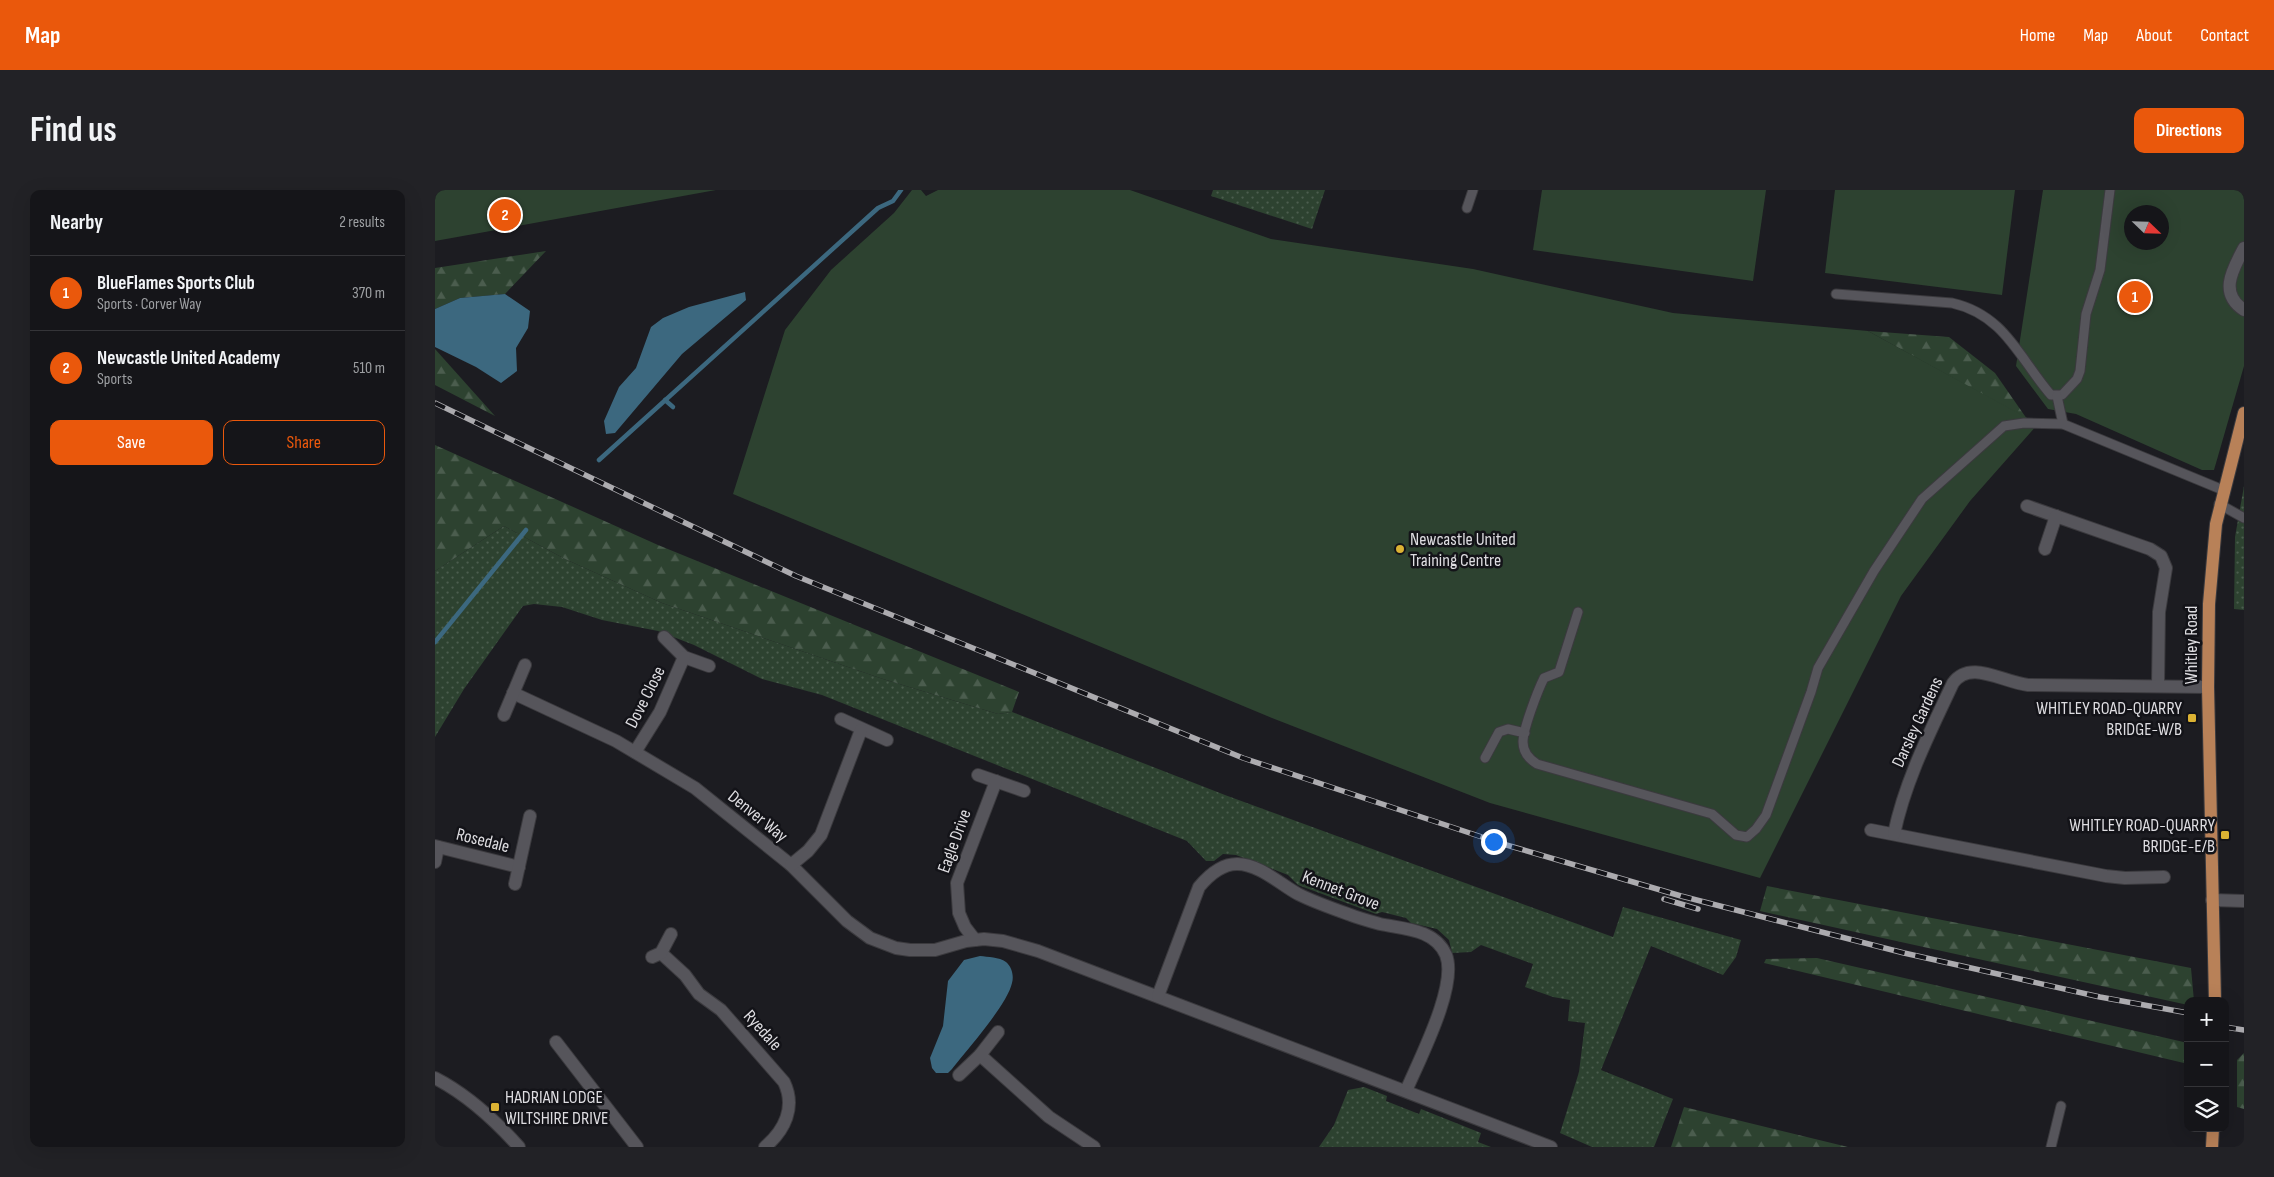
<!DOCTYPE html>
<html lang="en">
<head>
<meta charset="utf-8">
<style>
	body { margin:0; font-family:"Sofia Sans Condensed",sans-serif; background:#222226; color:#f1f3f6 }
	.controls { position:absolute; right:15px; bottom:15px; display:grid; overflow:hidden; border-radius:10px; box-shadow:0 5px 20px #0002 }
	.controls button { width:45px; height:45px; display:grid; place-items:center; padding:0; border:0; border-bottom:1px solid #343438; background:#151519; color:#f1f3f6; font:25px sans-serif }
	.compass { position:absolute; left:1689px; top:15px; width:45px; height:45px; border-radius:50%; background:#151519; box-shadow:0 5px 20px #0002; rotate:113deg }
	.you { position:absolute; left:1058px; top:651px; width:18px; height:18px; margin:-12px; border:4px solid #fff; border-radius:50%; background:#1a73e8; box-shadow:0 0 0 8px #1a73e833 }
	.badge { display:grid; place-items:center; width:32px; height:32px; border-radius:50%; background:#ea580c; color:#fff; font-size:16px; font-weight:700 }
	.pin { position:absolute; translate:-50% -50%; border:2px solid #fff; box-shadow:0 1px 5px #0006 }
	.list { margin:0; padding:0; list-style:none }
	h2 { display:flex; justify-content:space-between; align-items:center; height:65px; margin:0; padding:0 20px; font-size:21px }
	h2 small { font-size:16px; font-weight:400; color:#9d9fa2 }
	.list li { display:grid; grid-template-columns:32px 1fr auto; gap:15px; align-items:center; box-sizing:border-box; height:75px; padding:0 20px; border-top:1px solid #343438 }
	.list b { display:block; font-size:19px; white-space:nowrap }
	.list p { margin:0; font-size:16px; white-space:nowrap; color:#9d9fa2 }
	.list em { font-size:16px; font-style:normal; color:#9d9fa2 }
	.actions { display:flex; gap:10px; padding:15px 20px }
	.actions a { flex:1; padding:11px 0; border:1px solid #ea580c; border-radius:10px; text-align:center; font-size:18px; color:#ea580c }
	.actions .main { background:#ea580c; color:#fff }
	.icon { flex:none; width:28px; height:28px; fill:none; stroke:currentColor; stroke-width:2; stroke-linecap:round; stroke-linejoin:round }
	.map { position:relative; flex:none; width:1809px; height:957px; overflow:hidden; border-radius:10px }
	header { display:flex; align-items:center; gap:30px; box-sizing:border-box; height:70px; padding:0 25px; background:#ea580c; color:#fff }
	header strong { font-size:24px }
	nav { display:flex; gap:28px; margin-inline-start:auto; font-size:18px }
	.intro { display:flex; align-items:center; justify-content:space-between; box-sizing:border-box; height:120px; padding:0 30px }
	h1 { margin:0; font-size:35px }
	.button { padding:12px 22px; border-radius:10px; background:#ea580c; color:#fff; font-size:18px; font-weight:700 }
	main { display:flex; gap:30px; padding:0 30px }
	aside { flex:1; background:#151519; border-radius:10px; box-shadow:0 5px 20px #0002 }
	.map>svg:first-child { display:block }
</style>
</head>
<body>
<header>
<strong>Map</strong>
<nav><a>Home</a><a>Map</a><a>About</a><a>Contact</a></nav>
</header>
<div class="intro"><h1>Find us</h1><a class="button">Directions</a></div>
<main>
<aside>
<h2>Nearby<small>2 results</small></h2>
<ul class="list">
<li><span class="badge">1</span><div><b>BlueFlames Sports Club</b><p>Sports · Corver Way</p></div><em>370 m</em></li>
<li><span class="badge">2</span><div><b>Newcastle United Academy</b><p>Sports</p></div><em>510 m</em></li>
</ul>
<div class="actions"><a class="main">Save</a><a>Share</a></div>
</aside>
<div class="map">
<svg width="1809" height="957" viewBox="0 0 1809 957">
	<defs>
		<pattern id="green-dots" width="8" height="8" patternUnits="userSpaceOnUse" patternTransform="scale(1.25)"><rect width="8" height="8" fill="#2d4230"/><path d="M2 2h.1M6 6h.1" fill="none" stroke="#4b5d4e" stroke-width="1.8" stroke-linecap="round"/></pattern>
		<pattern id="forest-firs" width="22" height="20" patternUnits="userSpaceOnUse" patternTransform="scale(1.25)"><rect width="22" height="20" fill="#2d4230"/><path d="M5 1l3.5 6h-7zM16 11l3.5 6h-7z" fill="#4b5d4e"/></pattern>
	</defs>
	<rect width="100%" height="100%" fill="#1c1c21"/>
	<g fill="url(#green-dots)">
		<path d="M778,0H890L877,39L776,6Z"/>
		<path d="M1809,296V420L1799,419L1800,347Z"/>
		<path d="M69,336L130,369L227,413L448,489L563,524L577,522L790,605L1178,747L1188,717L1306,750L1301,767L1288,785L1216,756L1166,880L1238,909L1219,957H1157L1125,943L1144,882L1150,833L1133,831L1135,810L1118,807L1090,797L1098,774L1046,755L1036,762L1017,763L1014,750L1002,739L976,733L971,728L947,722L941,724L863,695L853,685L801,665L788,664L779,671H771L752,651L387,505L327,489L259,455L223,441L167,430L127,417L99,414L88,416L29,499L0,547V381Z"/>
		<path d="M929,897L952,906L951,911L984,924L986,919L1046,943L1043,952L1056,957H884L899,935L913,900Z"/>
	</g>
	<g fill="url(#forest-firs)">
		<path d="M111,61L70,104L25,108L0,119V78Z"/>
		<path d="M1433,141L1514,147L1560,183L1592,229Z"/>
		<path d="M0,159L60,226L0,195Z"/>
		<path d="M0,255L223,355L584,502L577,522L563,524L448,489L227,413L130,369L69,336L0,381Z"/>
		<path d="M1332,696L1756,778L1759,811H1753V815L1325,721Z"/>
		<path d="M1382,768L1753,853V874L1329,773L1331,769Z"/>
		<path d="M1809,863V919L1802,917V870Z"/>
		<path d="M1249,917L1413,957H1236Z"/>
	</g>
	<g fill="#2d4230" fill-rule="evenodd">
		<path d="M0,0H281L0,51Z"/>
		<path d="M477,0H486L491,6L503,0H695L836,49L1038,79L1238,123L1433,141L1603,234L1535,311L1466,406L1325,688L1055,613L837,528L298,304L350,140L396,80L459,23Z"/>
		<path d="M1107,0H1331L1318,91L1098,60Z"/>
		<path d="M1400,0H1580L1567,105L1390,83Z"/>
		<path d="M1608,0H1809V176L1779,280H1767L1641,224L1613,219L1581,176ZM1696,22H1726V52H1696Z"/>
	</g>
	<g fill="#3c687f">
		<path d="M310,102L311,110L247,164L180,243L171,244L169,231L184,197L201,178L216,137L228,128L254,117Z"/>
		<path d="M70,104L95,121L93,138L81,158L82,181L66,193L41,177L0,157V119L25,108Z"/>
		<path d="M545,766C553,767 564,767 571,772C577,777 579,786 577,793C572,815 532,860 517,879L513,883H501L497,878L495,868L508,836L513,791L529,770Z"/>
	</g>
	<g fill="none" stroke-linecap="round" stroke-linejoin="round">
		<g stroke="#3c687f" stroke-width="4.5">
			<path d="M230,210L238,217"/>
			<path d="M164,270L443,18L458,11L466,0"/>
			<path d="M0,452L91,340"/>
		</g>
		<g stroke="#3b3a3e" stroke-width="11">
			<g id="service">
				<path d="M1032,18L1038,0"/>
				<path d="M1401,104L1517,113C1570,125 1584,168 1616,205H1627L1642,189L1645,181L1651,124L1665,80L1675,0"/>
				<path d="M1622,206L1628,234"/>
				<path d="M1784,314L1809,328"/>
				<path d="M1143,422L1124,482L1109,488C1103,500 1088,539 1088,552C1088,562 1094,569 1102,574L1277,624L1301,645L1312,647L1321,639L1331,625L1376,502L1383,478L1439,381L1487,309L1569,236L1589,233L1628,234L1788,300"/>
				<path d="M1050,568L1064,542L1073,539L1090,543"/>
				<path d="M1616,957L1626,916"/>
			</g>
		</g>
		<g stroke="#3b3a3e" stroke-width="14">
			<g id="minor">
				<path d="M1809,58C1798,79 1783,103 1809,120"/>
				<path d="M1592,316L1715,359L1726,366L1731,378L1724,422L1723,496"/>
				<path d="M1610,359L1621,326"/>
				<path d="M229,447L249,467L274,476"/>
				<path d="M78,503L181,551L260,598L356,675L412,731L435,748L461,758L475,760H500L531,751L549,749L568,751L603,761L1116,957"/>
				<path d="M69,525L90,475"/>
				<path d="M406,529L452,550"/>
				<path d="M200,562L225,522L249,467"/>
				<path d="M543,585L589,601"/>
				<path d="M1436,640L1671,686L1690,688L1729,687"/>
				<path d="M1459,644C1470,591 1495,542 1518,493C1535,469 1567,492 1593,495L1773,497"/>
				<path d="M0,656L84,677"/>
				<path d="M0,672L3,657"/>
				<path d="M356,675L373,661L386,645L426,540"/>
				<path d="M80,694L95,626"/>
				<path d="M1777,710L1809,711"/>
				<path d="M540,750L530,737L524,723L522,693L561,591"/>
				<path d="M226,763L250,785L264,804L286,820L349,892C361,917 350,940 330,957"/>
				<path d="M217,767L226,763L236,744"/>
				<path d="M723,806L764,697C774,685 786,674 802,674C824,674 845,694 863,704C879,712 896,718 913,724C923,728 934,731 945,734C969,739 1000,739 1011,765C1023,796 984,870 971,901"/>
				<path d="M121,852L202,957"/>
				<path d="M545,865L614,927L659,957"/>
				<path d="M524,885L545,865L563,842"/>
			</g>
		</g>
		<g stroke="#3b3a3e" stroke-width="14">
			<path id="tertiary" d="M0,888C33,905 59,929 84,957"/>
		</g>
		<g stroke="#3b3a3e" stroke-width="14">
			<g id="primary">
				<path d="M1780,811L1773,497L1774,414L1781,334L1809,223"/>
				<path d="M1777,957L1778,938"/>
			</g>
		</g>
		<use href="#service" stroke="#56555b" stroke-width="9"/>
		<use href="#minor" stroke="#56555b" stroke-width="12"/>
		<use href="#tertiary" stroke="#56555b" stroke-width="12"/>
		<use href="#primary" stroke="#b88158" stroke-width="12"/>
		<g stroke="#acabaf" stroke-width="5.5">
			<g id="rail">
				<path d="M0,213L361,386L808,568L1068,654L1246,706L1469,763L1665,807L1753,823"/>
				<path d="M1229,709L1263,719"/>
				<path d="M1790,837L1809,840"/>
			</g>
		</g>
		<use href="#rail" stroke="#131318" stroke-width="4" stroke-dasharray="11" stroke-linecap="butt"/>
	</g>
	<g fill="#dbb233" stroke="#131318" stroke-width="2">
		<circle cx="965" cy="359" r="5"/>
		<rect x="1752" y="523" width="10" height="10" rx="2.5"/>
		<rect x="1785" y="640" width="10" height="10" rx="2.5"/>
		<rect x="55" y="912" width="10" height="10" rx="2.5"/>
	</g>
	<g text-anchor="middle" stroke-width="5" stroke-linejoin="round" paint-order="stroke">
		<g font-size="18" fill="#dedde1" stroke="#131318" text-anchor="start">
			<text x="975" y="355">Newcastle United<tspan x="975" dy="21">Training Centre</tspan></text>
			<text x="1747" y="524" text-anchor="end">WHITLEY ROAD-QUARRY<tspan x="1747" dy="21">BRIDGE-W/B</tspan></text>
			<text x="1780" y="641" text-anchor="end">WHITLEY ROAD-QUARRY<tspan x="1780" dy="21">BRIDGE-E/B</tspan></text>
			<text x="70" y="913">HADRIAN LODGE<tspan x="70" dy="21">WILTSHIRE DRIVE</tspan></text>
		</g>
		<g font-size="18" fill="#dedde1" stroke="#131318">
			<text transform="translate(1756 455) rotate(-90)" y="6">Whitley Road</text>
			<text transform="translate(210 507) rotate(-63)" y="6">Dove Close</text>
			<text transform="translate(1482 532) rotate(-65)" y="6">Darsley Gardens</text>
			<text transform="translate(323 626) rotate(39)" y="6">Denver Way</text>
			<text transform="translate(48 650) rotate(14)" y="6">Rosedale</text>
			<text transform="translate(519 651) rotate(-70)" y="6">Eagle Drive</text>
			<text transform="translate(906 700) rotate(21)" y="6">Kennet Grove</text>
			<text transform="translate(328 840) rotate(48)" y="6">Ryedale</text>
		</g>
	</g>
</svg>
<div class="controls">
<button>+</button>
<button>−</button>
<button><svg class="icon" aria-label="layers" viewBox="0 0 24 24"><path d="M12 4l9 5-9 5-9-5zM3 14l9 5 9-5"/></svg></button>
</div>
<svg class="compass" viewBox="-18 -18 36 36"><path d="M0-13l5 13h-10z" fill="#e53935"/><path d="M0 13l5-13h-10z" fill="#9d9fa2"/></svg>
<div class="you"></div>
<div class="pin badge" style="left:1700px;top:107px">1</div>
<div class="pin badge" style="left:70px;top:25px">2</div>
</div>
</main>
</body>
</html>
